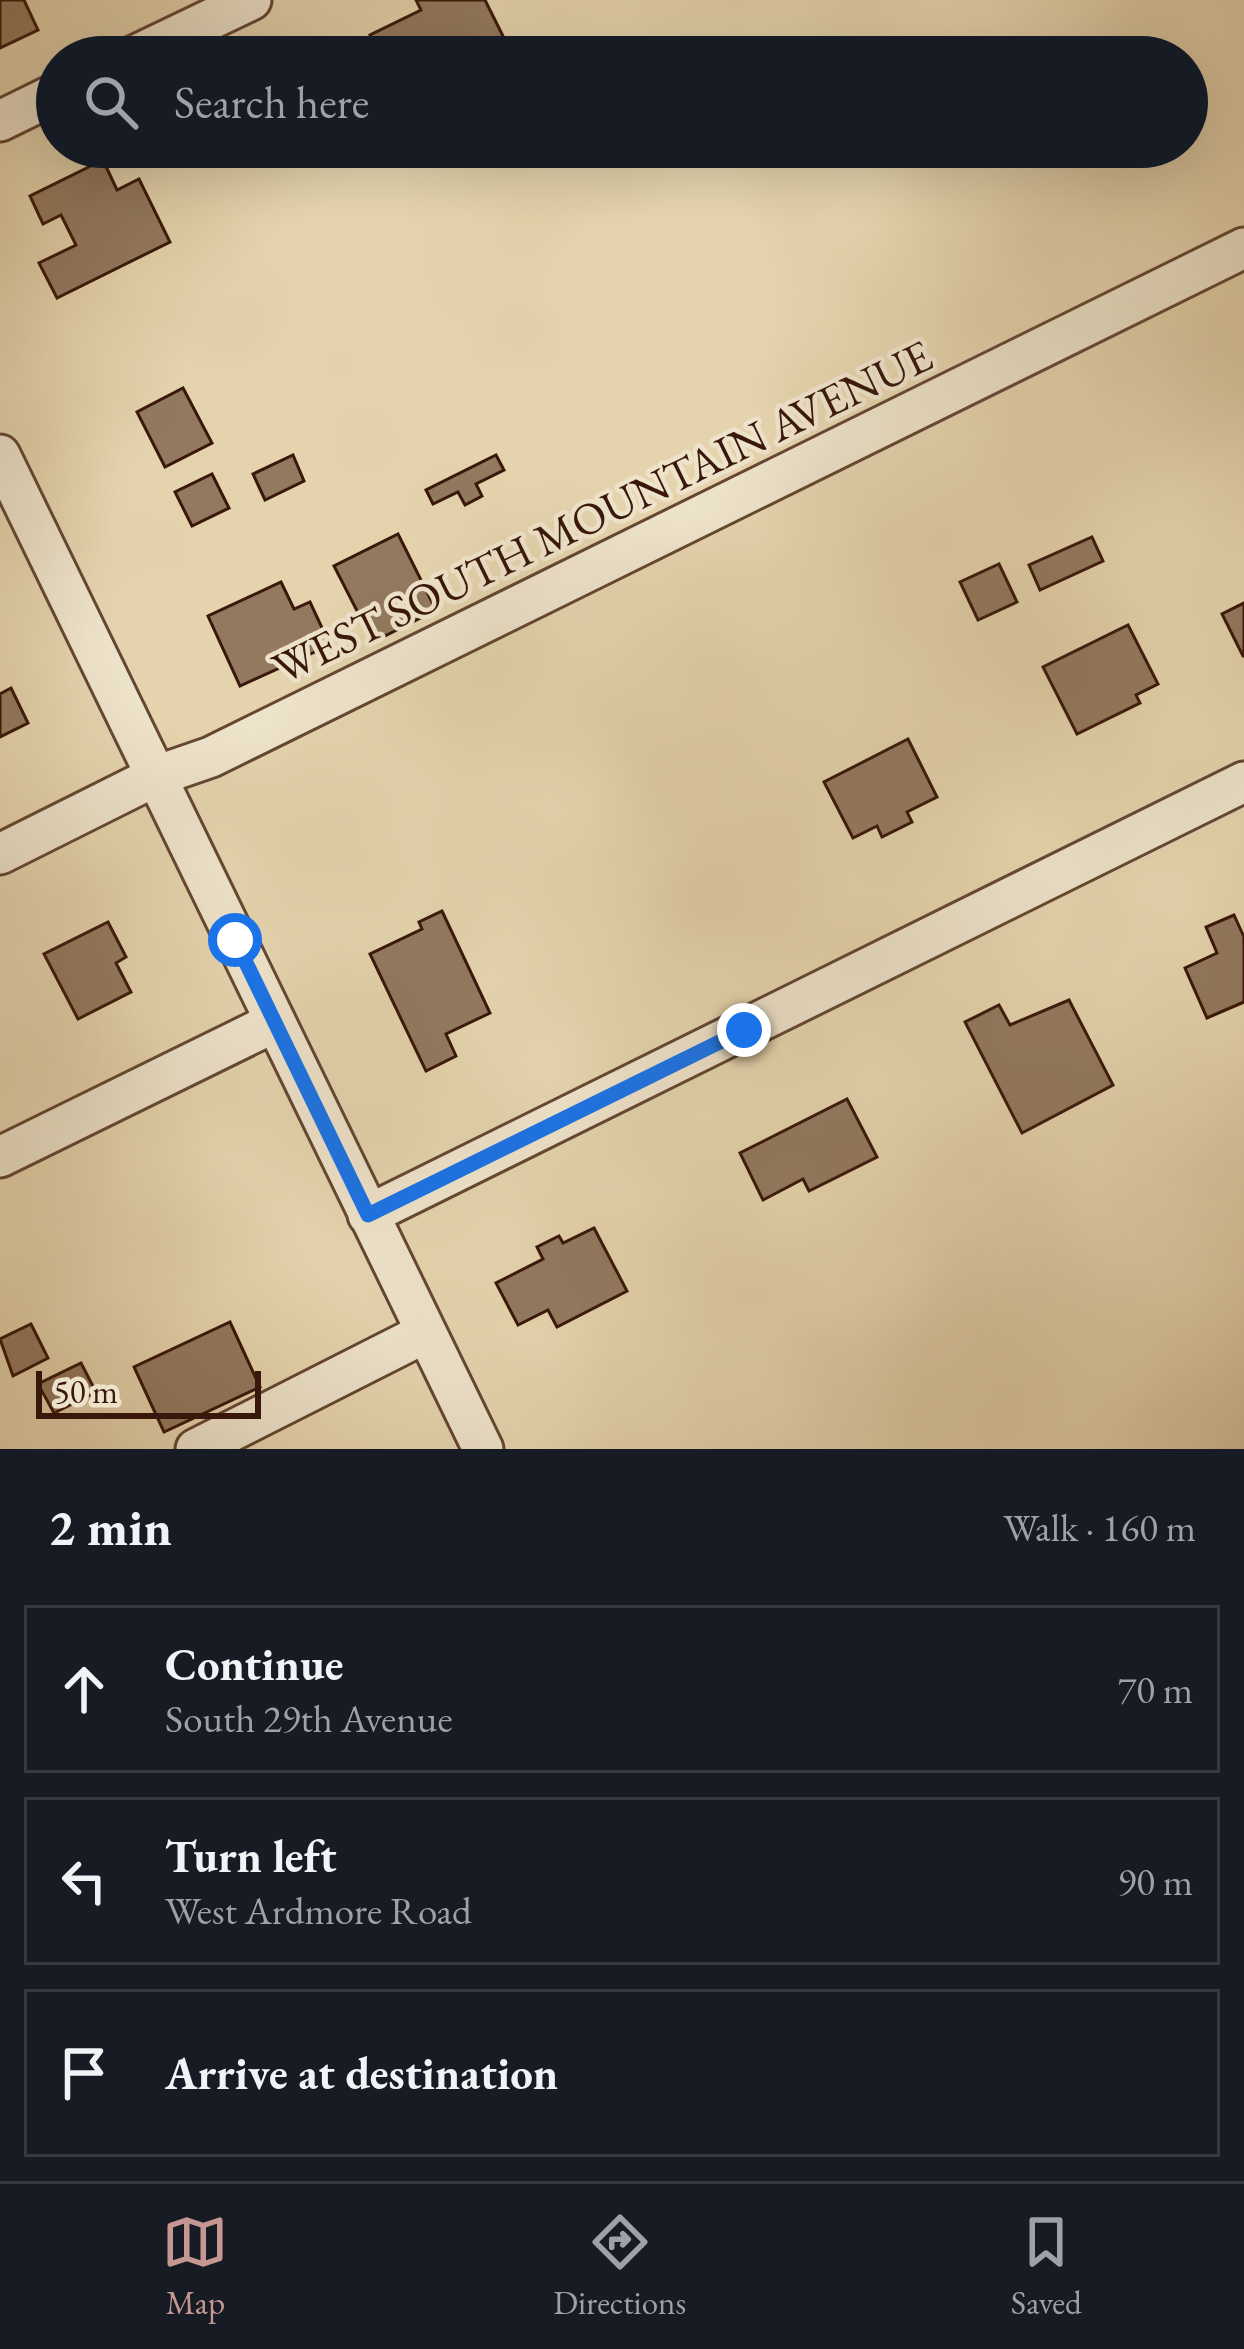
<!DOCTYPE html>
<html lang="en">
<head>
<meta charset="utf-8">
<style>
	body { margin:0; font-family:"EB Garamond",serif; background:#242831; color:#f1f3f6 }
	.scale { position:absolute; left:36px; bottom:30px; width:225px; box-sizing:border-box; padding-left:12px; border:6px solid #39170a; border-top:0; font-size:33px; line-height:42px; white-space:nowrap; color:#39170a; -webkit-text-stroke:9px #ede2ca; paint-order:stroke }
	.stop { position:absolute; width:36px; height:36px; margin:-27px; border:9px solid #1a73e8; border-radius:50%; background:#fff }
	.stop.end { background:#1a73e8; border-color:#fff; box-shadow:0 3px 12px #0008 }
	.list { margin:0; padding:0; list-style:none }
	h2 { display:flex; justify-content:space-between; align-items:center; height:156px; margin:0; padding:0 48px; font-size:51px }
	h2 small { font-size:39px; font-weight:400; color:#9ea1a6 }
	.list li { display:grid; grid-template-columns:78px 1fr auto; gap:36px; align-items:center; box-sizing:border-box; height:168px; margin:0 24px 24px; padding:0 24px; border:3px solid #363941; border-radius:0px }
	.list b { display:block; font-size:45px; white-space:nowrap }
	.list p { margin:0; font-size:39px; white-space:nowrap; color:#9ea1a6 }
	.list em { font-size:39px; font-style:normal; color:#9ea1a6 }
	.icon { flex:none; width:66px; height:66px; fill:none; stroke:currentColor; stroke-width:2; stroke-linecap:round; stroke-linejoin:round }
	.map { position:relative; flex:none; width:1244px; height:1449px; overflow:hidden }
	.search { position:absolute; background:#171b24; box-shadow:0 12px 48px #0002; left:36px; right:36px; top:36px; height:132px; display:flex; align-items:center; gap:30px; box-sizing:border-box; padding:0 42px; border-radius:66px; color:#9ea1a6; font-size:45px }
	.sheet { height:732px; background:#171b24 }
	nav { display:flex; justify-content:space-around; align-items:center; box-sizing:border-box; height:168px; border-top:3px solid #363941; background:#171b24; font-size:33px; color:#9ea1a6 }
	nav a { display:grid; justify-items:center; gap:6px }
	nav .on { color:#c59692 }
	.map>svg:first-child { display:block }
</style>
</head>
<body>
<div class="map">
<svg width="1244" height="1449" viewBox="0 0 1244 1449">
	<rect width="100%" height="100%" fill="#e4d3ad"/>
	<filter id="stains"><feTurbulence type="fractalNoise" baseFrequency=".00167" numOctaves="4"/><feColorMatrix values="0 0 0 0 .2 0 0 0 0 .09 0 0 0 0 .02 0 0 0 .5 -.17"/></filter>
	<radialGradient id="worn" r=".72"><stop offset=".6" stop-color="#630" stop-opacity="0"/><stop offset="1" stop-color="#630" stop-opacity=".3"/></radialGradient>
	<g fill="#92795f" stroke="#39170a" stroke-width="3">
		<path d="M0,0H24L38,30L0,48Z"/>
		<path d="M416,0H485L505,40L470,57H381L370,35L421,10Z"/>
		<path d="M103,160L117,190L139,179L170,242L57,298L39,263L76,245L61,215L43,224L30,196Z"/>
		<path d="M183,388L212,443L165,467L137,412Z"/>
		<path d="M293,455L304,481L265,500L253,474Z"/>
		<path d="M496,455L504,470L476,484L482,496L465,505L458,492L433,504L426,490Z"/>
		<path d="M212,474L229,508L192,526L175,492Z"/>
		<path d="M398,534L436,610L373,642L334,566Z"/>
		<path d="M1092,537L1103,561L1040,590L1029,565Z"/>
		<path d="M999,564L1017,602L978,620L960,582Z"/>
		<path d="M281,582L294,609L310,602L330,645L240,686L208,616Z"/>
		<path d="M1244,603V656H1243L1222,614Z"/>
		<path d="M1128,625L1158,684L1136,695L1140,703L1077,734L1043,667Z"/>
		<path d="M11,688L28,723L0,737V694Z"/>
		<path d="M908,739L937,797L907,812L912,822L882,837L877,826L853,838L824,782Z"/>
		<path d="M442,911L490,1013L446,1034L456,1056L426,1071L370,954L422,929L419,922Z"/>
		<path d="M1234,915L1244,937V1002L1207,1018L1185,968L1217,953L1206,927Z"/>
		<path d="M108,922L126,957L116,963L131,992L78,1019L44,954Z"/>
		<path d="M1069,1000L1113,1085L1022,1133L965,1022L999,1005L1010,1025Z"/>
		<path d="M847,1099L877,1157L809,1191L803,1179L763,1200L740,1153Z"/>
		<path d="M594,1228L627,1291L557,1327L548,1310L518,1325L496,1283L543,1259L537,1247L559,1236L563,1243Z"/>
		<path d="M230,1322L260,1387L164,1432L134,1367Z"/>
		<path d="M31,1324L48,1358L13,1376L0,1339Z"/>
		<path d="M81,1363L96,1392L54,1413L38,1384Z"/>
	</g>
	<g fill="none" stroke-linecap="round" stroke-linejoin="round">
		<g stroke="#644633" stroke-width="45">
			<g id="minor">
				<path d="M132,57L251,0"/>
				<path d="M0,121L57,93"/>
				<path d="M0,455L483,1449"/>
				<path d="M0,854L156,776L211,757L1244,248"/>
				<path d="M0,1157L275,1022"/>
				<path d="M368,1215L1244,782"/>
				<path d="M196,1449L425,1333"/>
			</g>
		</g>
		<use href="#minor" stroke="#ede2ca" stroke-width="39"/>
	</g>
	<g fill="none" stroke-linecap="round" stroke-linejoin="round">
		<path stroke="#1a73e8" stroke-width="15" d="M235,940L368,1215L744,1030"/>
	</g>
	<g text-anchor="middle" stroke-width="9" stroke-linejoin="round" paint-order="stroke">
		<g font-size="45" fill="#39170a" stroke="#ede2ca">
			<text transform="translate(602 511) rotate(-26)" y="16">WEST SOUTH MOUNTAIN AVENUE</text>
		</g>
	</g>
	<rect width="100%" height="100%" filter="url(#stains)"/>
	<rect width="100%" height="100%" fill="url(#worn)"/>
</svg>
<div class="scale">50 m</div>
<div class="stop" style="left:235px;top:940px"></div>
<div class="stop end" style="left:744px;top:1030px"></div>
<div class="search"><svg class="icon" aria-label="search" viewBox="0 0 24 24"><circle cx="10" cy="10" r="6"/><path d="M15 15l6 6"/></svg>Search here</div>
</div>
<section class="sheet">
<h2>2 min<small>Walk · 160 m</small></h2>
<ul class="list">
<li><svg class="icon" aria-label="ahead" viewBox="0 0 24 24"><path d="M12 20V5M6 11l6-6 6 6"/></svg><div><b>Continue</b><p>South 29th Avenue</p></div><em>70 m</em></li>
<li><svg class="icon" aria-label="left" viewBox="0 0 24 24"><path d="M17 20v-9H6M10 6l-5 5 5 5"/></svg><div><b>Turn left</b><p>West Ardmore Road</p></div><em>90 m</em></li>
<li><svg class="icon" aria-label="arrive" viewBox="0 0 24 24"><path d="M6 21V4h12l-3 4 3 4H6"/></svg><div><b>Arrive at destination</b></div></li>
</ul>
</section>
<nav>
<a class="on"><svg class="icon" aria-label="map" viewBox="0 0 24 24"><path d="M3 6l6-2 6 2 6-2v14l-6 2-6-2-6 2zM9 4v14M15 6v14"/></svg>Map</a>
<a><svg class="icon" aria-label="directions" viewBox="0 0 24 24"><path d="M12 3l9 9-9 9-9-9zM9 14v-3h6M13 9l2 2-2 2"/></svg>Directions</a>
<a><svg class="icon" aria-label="saved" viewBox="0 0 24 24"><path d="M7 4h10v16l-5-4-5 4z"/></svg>Saved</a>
</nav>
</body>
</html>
